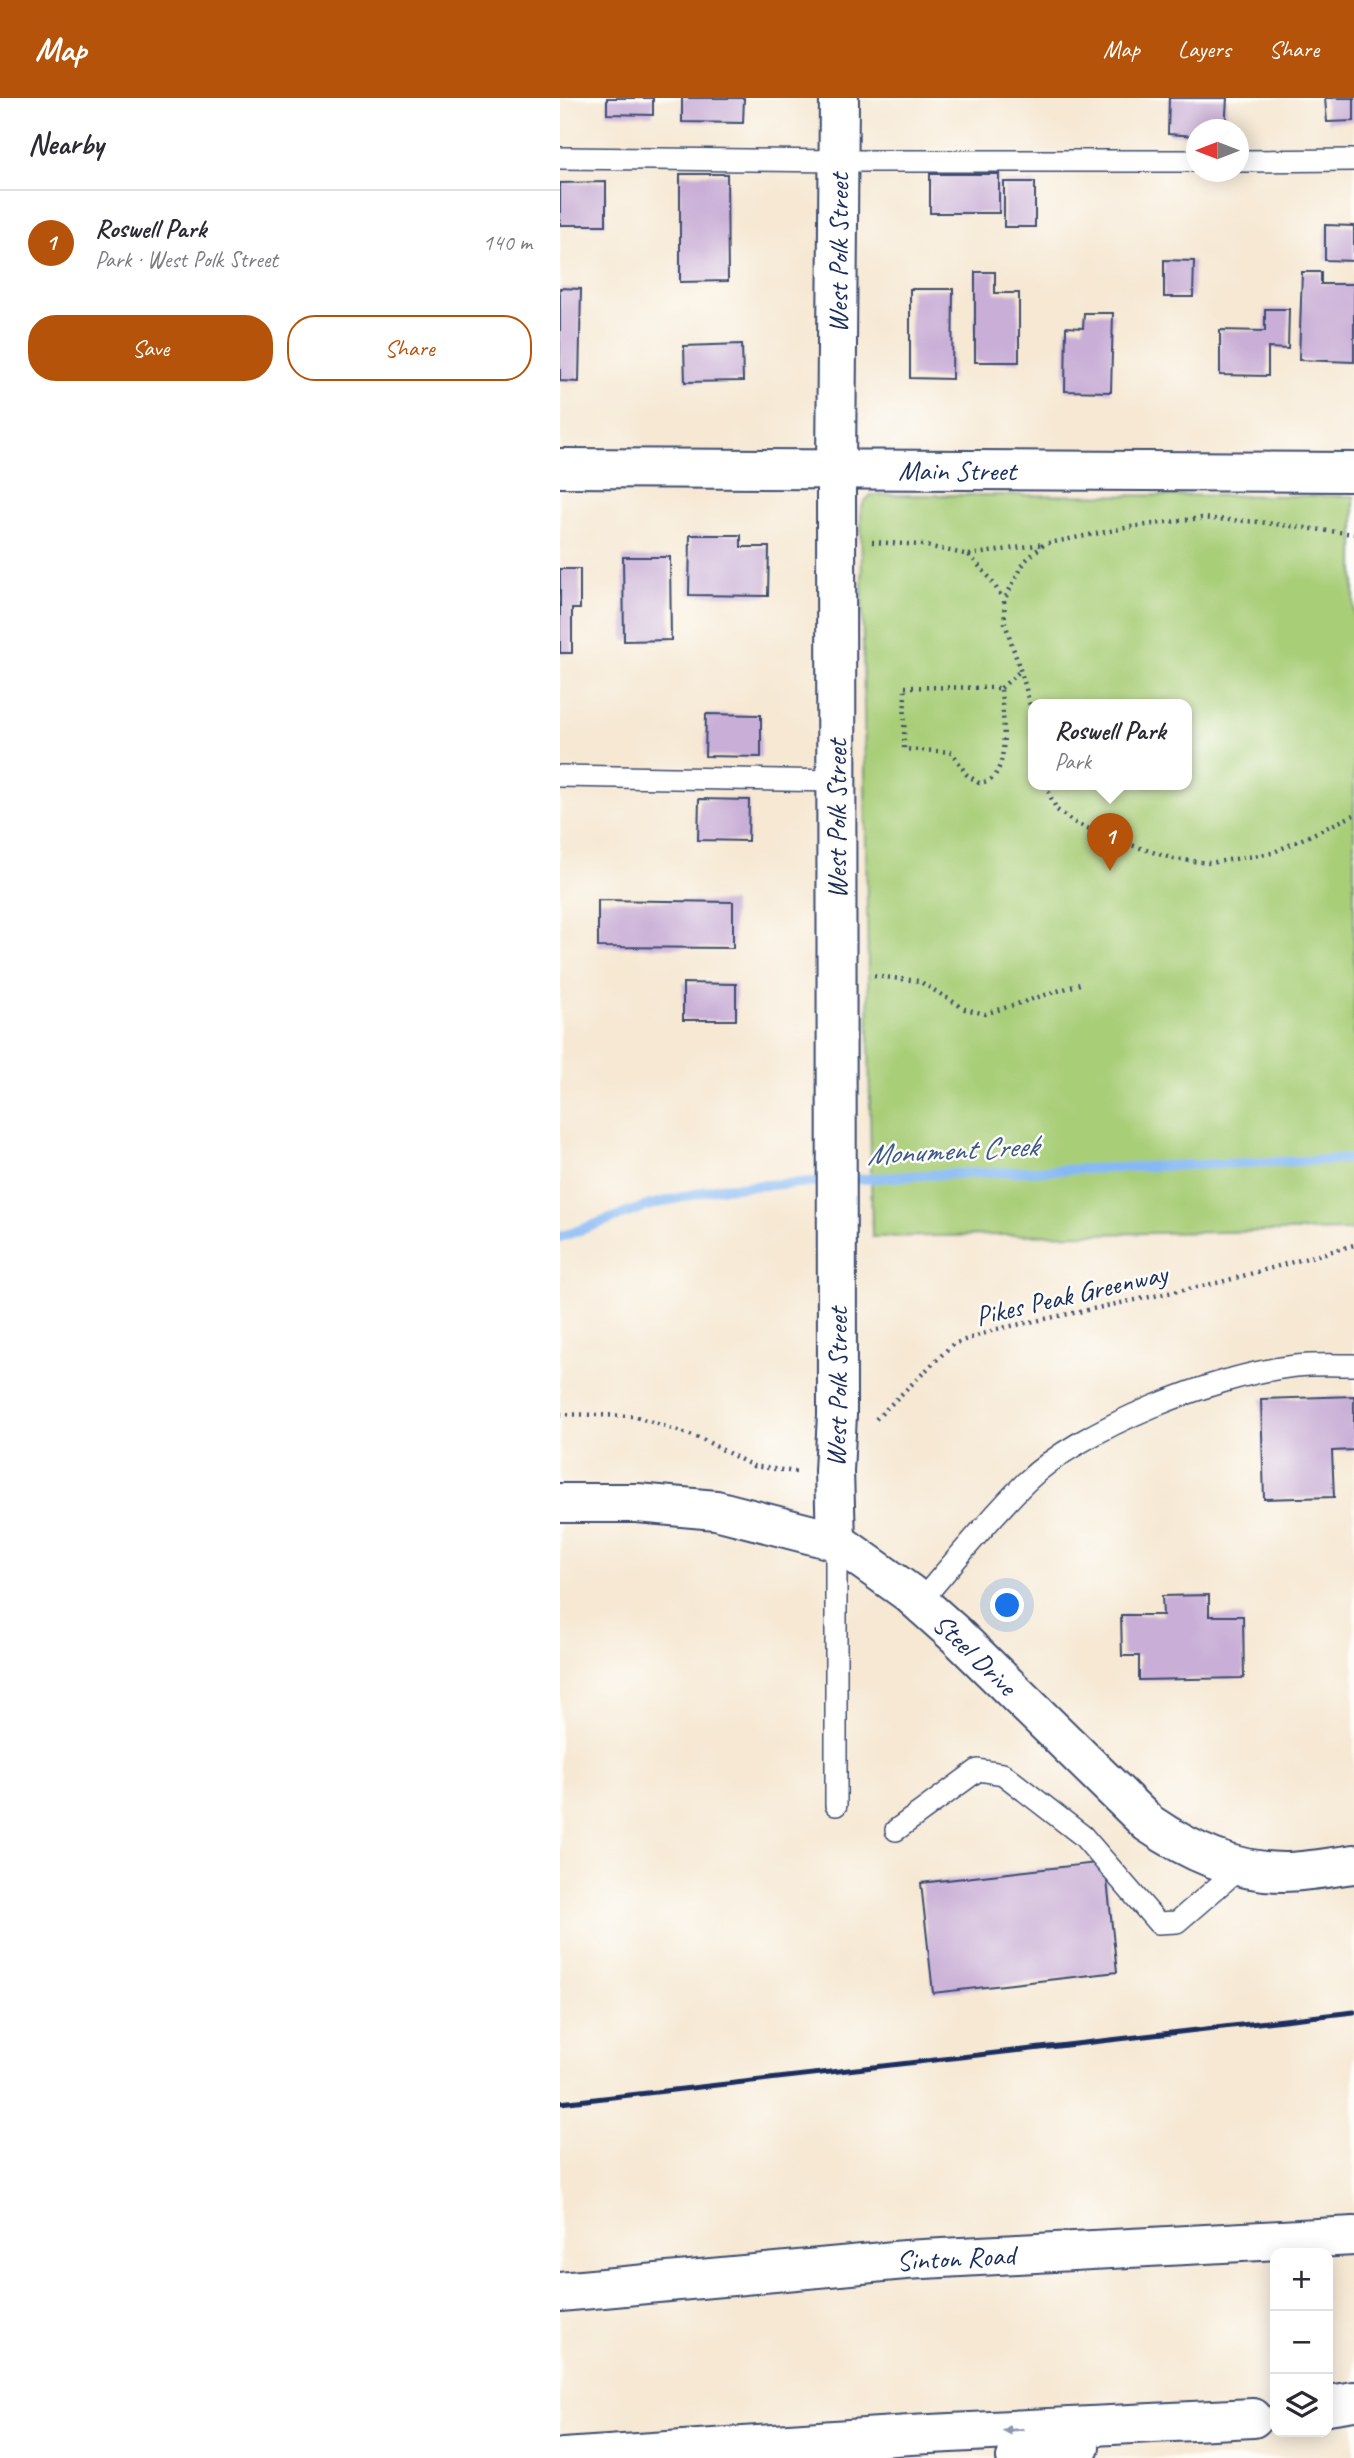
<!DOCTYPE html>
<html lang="en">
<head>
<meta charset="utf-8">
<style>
	body { margin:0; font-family:Caveat,sans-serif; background:#f2f2f3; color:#2b2b33 }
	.controls { position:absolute; right:21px; bottom:21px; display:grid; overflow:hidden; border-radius:14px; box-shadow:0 4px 18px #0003 }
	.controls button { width:63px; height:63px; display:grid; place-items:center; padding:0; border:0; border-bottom:2px solid #e1e1e2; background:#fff; color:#2b2b33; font:35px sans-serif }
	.compass { position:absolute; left:626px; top:21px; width:63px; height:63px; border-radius:50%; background:#fff; box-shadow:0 4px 18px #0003; rotate:270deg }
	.you { position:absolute; left:448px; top:1508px; width:24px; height:24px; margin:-18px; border:5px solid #fff; border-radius:50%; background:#1a73e8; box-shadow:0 0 0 10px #1a73e833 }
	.badge { display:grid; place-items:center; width:46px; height:46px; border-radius:50%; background:#b45309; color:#fff; font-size:23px; font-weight:700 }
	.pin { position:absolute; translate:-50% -58px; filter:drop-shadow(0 2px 4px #0008) }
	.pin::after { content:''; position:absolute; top:37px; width:24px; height:21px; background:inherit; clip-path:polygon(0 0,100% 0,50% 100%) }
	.popup { position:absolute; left:468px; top:601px; width:164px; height:91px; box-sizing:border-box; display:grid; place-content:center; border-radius:14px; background:#fff; filter:drop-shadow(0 2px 5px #0005); font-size:23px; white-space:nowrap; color:#7c7c81 }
	.popup b { font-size:26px; color:#2b2b33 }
	.popup::after { content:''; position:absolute; left:50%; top:100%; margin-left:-14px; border:14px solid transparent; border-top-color:#fff }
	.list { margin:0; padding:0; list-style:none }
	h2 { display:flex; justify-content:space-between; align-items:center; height:91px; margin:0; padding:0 28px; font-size:30px }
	h2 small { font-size:23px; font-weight:400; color:#7c7c81 }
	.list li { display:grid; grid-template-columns:46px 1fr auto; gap:21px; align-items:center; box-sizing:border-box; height:105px; padding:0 28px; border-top:2px solid #e1e1e2 }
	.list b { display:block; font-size:26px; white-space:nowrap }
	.list p { margin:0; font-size:23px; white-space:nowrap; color:#7c7c81 }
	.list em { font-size:23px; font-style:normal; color:#7c7c81 }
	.actions { display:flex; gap:14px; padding:21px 28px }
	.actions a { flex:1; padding:16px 0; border:2px solid #b45309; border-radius:28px; text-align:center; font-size:24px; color:#b45309 }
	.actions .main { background:#b45309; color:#fff }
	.icon { flex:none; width:38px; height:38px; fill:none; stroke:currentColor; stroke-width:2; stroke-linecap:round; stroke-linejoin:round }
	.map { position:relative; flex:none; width:794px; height:2360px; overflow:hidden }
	header { display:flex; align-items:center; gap:42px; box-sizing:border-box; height:98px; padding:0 35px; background:#b45309; color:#fff }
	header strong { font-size:33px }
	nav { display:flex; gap:38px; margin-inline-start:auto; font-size:24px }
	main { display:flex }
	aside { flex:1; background:#fff }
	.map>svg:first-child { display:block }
</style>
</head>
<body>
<header>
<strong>Map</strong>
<nav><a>Map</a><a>Layers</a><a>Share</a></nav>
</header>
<main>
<aside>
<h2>Nearby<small></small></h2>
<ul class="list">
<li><span class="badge">1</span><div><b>Roswell Park</b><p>Park · West Polk Street</p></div><em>140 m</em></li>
</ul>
<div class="actions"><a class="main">Save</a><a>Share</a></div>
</aside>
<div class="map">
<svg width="794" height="2360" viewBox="0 0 794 2360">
	<rect width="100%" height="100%" fill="#fdfcf7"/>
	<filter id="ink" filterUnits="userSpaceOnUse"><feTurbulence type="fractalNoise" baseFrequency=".0143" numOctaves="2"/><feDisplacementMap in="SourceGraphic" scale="14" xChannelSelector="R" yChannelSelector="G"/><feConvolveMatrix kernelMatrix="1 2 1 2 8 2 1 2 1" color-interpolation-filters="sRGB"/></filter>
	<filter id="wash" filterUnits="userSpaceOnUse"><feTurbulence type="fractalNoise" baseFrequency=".00686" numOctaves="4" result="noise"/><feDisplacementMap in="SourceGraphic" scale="28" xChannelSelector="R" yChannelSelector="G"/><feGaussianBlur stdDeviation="1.57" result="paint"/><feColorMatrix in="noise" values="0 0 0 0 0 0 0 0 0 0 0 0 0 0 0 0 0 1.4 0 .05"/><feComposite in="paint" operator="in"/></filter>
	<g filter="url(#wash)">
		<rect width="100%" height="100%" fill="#f6e8d3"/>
		<path fill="#a9ce78" stroke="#627e6b" stroke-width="2" fill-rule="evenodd" d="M311,397L794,398V1132L312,1139L301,413L304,404ZM473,607H627V687H473Z"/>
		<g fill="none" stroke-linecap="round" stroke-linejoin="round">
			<path stroke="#86b9f4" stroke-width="10" d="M0,1139L90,1107L159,1090L365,1077L794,1061"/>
		</g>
		<g id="blocks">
			<g fill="#c9afd7">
				<path d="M47,0H93V17L47,16Z"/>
				<path d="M122,0H184L183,25L122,24Z"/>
				<path d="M609,0H667L665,32H636V38L608,36Z"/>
				<path d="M765,0H794V23L767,24Z"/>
				<path d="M120,76H167L168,183L120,184Z"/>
				<rect x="370" y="76" width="69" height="39"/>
				<path d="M46,84V127H0V85Z"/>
				<rect x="444" y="84" width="31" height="45"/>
				<path d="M765,127L794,128V163L765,162Z"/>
				<path d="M604,162L634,163L633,199H604Z"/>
				<path d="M415,174H435V195H459V264H415Z"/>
				<path d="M742,174H761V186H794V264L739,262Z"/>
				<path d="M0,190L21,191L19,284L0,283Z"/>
				<path d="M350,191H393L392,281L350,280Z"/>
				<path d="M705,211H729L728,251L708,250V278L660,277V232L705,233Z"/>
				<path d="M524,215H553L551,294L505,293L506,229L523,230Z"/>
				<path d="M182,246L183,283L125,284L124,248Z"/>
				<path d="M130,437H181V449H209L208,498L129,497Z"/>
				<path d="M63,459H110L111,542L64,543Z"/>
				<path d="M0,471H20V511H12V555H0Z"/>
				<path d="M146,616L201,617V659L145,658Z"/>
				<path d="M139,701L189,702L188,743L138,742Z"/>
				<path d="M38,802L173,804V850L38,849Z"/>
				<path d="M123,885L176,886V922H123Z"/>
				<path d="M794,1298V1352L772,1353L774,1399L704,1401L701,1301Z"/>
				<path d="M649,1497V1518H683L684,1580L579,1582V1558H562L561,1517H603L602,1498Z"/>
				<path d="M545,1764L557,1874L373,1895L361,1785Z"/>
			</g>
		</g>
	</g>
	<g filter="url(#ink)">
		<use href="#blocks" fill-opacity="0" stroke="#3c4b70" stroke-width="2"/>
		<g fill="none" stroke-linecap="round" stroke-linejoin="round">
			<g stroke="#3c4b70" stroke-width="24">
				<g id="service">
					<path d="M0,60L278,63H636"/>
					<path d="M678,63L794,62"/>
					<path d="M0,678L276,683"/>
					<path d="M276,1443V1707"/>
					<path d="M360,1504C394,1464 428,1422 466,1384C521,1330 658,1276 736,1268C755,1266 775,1267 794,1267"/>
					<path d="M336,1732L418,1672L443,1676L523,1738L598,1825L617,1824L681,1769"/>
				</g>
			</g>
			<g stroke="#3c4b70" stroke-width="42">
				<g id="minor">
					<path id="s1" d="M0,370L794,374"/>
					<path id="s2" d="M0,1405H77L156,1412L276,1443L349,1495L396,1537L588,1725C629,1753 673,1774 724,1774C747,1774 771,1769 794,1766"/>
					<path id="s3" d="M276,1443L274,1373L277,1317L276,371L279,0"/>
					<path id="s4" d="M0,2194L345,2162L794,2138"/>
				</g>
			</g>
			<g stroke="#3c4b70" stroke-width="42">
				<g id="motorway">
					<path d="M768,2307L794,2303"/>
					<path d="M3,2360L350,2337L693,2320"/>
					<path d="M456,2360L520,2349"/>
				</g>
			</g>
			<g stroke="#3c4b70" stroke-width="4.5" stroke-dasharray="2 5" stroke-linecap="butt">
				<path d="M312,444L362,447L409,457L483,446"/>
				<path d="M409,457L430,480L443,501"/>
				<path d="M345,589L441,590C442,613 451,667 430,682C426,684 422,684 419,685L406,676L392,654L344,651Z"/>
				<path d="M441,590L460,573"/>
				<path d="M473,620L465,587L445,525L444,502L465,463L484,446L570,429L641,420L698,424L794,436"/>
				<path d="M485,687L497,712L513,724L550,740L614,761L650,765L712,755L794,717"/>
				<path d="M314,878L359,883L405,911L425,916L523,885"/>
				<path d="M0,1316L74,1318L142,1341L193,1368L236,1374"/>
				<path d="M316,1321L393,1246L437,1231L661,1184L794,1147"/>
			</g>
			<use href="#service" stroke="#fff" stroke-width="21"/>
			<use href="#minor" stroke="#fff" stroke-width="38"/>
			<use href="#motorway" stroke="#fff" stroke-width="38"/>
			<path stroke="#1b2f5e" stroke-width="5" d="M0,2005L794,1914"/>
		</g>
		<defs><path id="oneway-solid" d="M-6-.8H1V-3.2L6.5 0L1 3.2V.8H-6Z" transform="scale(1.75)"/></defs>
		<use fill="#8d97ae" href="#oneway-solid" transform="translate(453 2332) rotate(177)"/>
	</g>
	<g text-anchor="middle" stroke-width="5" stroke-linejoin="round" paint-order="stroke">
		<g font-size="28" fill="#1b2f5e" stroke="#fdfcf7">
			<text dy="10" stroke="none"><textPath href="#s3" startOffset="1288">West Polk Street</textPath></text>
			<text dy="10" stroke="none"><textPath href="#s1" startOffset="397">Main Street</textPath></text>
			<text transform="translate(276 721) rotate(-90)" y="10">West Polk Street</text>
			<text transform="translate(511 1196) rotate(-13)" y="10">Pikes Peak Greenway</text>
			<text dy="10" stroke="none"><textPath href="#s3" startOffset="154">West Polk Street</textPath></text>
			<text dy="10" stroke="none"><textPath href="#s2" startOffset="460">Steel Drive</textPath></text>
			<text dy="10" stroke="none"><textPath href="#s4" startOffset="397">Sinton Road</textPath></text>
		</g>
		<g font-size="30" font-style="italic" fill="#3b588b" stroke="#fdfcf7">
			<text transform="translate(392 1052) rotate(-3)" y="10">Monument Creek</text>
		</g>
	</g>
</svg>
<div class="controls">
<button>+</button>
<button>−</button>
<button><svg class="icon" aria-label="layers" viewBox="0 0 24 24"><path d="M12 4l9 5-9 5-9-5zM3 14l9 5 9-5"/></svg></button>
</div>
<svg class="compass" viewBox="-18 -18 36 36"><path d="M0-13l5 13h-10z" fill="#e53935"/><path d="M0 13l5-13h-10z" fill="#7c7c81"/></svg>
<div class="you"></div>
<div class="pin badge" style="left:550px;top:773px">1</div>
<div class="popup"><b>Roswell Park</b>Park</div>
</div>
</main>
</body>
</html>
